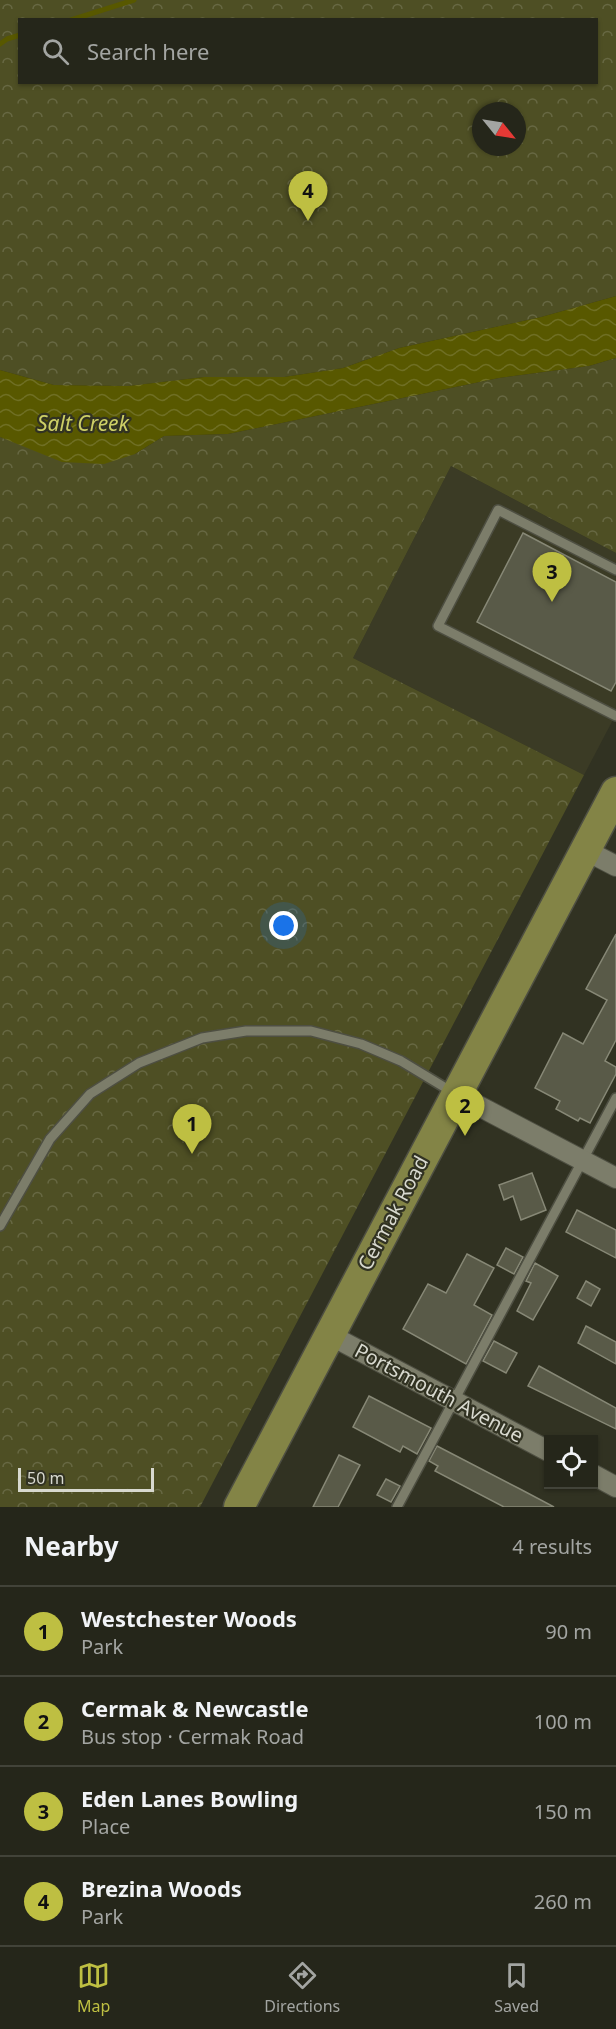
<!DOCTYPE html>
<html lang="en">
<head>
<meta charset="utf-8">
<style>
	body { margin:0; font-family:"Noto Sans",sans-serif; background:#313227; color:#f1f3f6 }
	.controls { position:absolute; right:18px; bottom:18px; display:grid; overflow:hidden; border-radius:0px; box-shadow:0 2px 4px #0004 }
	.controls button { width:54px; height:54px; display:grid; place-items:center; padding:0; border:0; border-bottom:2px solid #424339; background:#25261a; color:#f1f3f6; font:30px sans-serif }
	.compass { position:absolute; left:472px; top:102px; width:54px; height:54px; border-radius:50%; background:#25261a; box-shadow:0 2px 4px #0004; rotate:120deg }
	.scale { position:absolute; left:18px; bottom:15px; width:136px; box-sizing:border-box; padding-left:6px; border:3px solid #d8d9cf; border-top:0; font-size:16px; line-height:21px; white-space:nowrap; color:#d8d9cf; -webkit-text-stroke:4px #313222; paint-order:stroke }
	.you { position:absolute; left:284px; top:926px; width:21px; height:21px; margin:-15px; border:4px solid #fff; border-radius:50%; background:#1a73e8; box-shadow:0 0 0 9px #1a73e833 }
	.badge { display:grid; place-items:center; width:39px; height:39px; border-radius:50%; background:#bebf42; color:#111; font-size:20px; font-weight:700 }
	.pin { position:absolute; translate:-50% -50px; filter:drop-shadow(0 2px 3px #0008) }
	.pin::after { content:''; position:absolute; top:32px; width:21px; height:18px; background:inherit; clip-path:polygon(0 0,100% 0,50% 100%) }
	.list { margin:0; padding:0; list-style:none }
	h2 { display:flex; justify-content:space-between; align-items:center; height:78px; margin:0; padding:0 24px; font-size:26px }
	h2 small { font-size:20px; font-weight:400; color:#a3a5a2 }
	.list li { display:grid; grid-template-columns:39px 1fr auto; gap:18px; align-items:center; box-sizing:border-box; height:90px; padding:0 24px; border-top:2px solid #424339 }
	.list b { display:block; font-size:22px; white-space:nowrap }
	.list p { margin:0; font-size:20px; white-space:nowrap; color:#a3a5a2 }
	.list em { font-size:20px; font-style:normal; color:#a3a5a2 }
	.icon { flex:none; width:33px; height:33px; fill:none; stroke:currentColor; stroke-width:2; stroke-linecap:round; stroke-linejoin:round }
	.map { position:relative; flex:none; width:616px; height:1507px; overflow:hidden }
	.search { position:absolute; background:#25261a; box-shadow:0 2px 4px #0004; left:18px; right:18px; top:18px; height:66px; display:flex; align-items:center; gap:15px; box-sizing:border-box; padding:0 21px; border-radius:0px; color:#a3a5a2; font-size:22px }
	.sheet { height:438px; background:#25261a }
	nav { display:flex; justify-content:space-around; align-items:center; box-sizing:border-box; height:84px; border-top:2px solid #424339; background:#25261a; font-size:16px; color:#a3a5a2 }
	nav a { display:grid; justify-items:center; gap:3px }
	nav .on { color:#bebf42 }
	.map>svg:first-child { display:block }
</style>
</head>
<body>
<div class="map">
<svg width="616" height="1507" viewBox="0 0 616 1507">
	<defs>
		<pattern id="park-crowns" width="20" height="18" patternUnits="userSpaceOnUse" patternTransform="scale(1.5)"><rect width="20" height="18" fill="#4e4f24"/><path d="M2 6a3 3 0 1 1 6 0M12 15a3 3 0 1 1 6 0" fill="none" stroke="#676843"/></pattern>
		<pattern id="water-waves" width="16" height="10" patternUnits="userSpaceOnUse" patternTransform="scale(1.5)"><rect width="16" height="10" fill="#585800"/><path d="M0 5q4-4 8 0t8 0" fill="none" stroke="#6f6f24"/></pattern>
	</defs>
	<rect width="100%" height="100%" fill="#313222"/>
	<path fill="#3b3b25" d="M451,466L616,553V714L584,775L353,658Z"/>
	<g fill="url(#park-crowns)" fill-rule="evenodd">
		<path d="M0,0H616V296L541,317L399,348L343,368L284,377H204L128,386L54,385L0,370ZM20,20H596V82H20ZM481,111H517V147H481Z"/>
		<path d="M616,358V553L451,466L353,658L584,775L200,1507H0V437L25,446L135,454L164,436L228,434L499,378L589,366Z"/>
	</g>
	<path fill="url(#water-waves)" d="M616,296V358L589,366L499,378L228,434L164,436L135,454L104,464L62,462L0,437V370L54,385L128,386L204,377H284L343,368L399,348L541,317Z"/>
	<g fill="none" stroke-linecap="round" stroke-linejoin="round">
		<g stroke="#585800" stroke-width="5">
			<path d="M71,20L134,0"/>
			<path d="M0,44L7,39L20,35"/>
		</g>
	</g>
	<g fill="#595a48" stroke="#878876" stroke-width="1.5">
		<path d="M523,533L616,582V682L611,691L477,622Z"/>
		<path d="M616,934V1040L605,1061L616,1067V1074L590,1123L580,1118L578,1121L556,1109L560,1101L535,1088L563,1033L583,1044L607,1000L586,989Z"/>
		<path d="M532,1173L546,1210L521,1220L513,1196L504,1200L499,1185Z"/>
		<path d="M577,1210L616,1230V1258L566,1232Z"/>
		<path d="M506,1248L523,1257L514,1274L497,1265Z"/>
		<path d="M467,1254L494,1268L474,1305L492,1315L466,1364L403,1329L428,1284L446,1293Z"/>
		<path d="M535,1263L558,1276L533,1320L517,1311L531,1283L526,1281Z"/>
		<path d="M586,1281L600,1289L591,1306L577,1298Z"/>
		<path d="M586,1326L616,1342V1364L578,1343Z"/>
		<path d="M494,1341L517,1353L506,1373L483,1361Z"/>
		<path d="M539,1366L616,1408V1429L528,1386Z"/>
		<path d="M369,1396L431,1428L417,1454L403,1446L400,1452L353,1427Z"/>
		<path d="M437,1446L520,1489L554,1507H504L435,1471L438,1466L429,1461Z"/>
		<path d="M339,1455L360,1465L338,1507H313Z"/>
		<path d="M386,1479L400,1486L391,1502L377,1495Z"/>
	</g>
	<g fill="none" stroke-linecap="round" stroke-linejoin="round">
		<g stroke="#4e4f42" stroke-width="12">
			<g id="service">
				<path d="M616,570L498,510L438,626L616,716"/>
				<path d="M0,1226L50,1139L90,1094L139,1063L202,1038L246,1031H311L361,1044L401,1061L454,1093"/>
				<path d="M397,1507L616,1098"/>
			</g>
		</g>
		<g stroke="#4e4f42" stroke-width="22">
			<g id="minor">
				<path d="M585,850L616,866"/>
				<path d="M456,1094L616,1178"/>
				<path d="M330,1335L548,1451"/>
				<path d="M594,1475L616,1487"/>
			</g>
		</g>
		<g stroke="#4e4f42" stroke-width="33">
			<path id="primary" d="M239,1507L616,792"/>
		</g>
		<use href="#service" stroke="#7c7d6a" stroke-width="9"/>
		<use href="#minor" stroke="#7c7d6a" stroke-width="20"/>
		<use href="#primary" stroke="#838446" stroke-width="30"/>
	</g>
	<g text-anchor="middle" stroke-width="4.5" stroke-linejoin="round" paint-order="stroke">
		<g font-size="20" fill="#d8d9cf" stroke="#313222">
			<text transform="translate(393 1213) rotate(-62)" y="7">Cermak Road</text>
			<text transform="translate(439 1393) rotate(28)" y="7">Portsmouth Avenue</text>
		</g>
		<g font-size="21" font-style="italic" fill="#cdcf66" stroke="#313222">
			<text x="83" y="431">Salt Creek</text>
		</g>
	</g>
</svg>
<div class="controls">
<button><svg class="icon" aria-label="locate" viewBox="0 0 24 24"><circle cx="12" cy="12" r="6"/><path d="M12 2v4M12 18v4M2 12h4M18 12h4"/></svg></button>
</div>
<svg class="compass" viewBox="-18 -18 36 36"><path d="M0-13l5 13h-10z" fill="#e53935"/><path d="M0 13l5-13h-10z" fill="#a3a5a2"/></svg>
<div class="scale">50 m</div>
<div class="you"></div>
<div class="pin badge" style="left:192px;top:1154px">1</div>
<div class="pin badge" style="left:465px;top:1136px">2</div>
<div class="pin badge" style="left:552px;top:602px">3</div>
<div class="pin badge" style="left:308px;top:221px">4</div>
<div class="search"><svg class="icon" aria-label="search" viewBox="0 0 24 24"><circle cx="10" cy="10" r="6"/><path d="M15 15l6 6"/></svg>Search here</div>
</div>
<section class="sheet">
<h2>Nearby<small>4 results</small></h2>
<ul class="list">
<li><span class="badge">1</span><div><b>Westchester Woods</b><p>Park</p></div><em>90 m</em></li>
<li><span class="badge">2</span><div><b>Cermak &amp; Newcastle</b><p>Bus stop · Cermak Road</p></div><em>100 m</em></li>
<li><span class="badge">3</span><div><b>Eden Lanes Bowling</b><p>Place</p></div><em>150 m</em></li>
<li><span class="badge">4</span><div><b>Brezina Woods</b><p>Park</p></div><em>260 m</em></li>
</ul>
</section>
<nav>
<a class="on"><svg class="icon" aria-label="map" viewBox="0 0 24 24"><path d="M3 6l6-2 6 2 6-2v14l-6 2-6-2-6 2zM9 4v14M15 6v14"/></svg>Map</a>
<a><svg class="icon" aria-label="directions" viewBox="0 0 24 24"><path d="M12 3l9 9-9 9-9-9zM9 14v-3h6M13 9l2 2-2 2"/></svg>Directions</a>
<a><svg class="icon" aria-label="saved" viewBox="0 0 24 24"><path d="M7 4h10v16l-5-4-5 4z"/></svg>Saved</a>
</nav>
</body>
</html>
